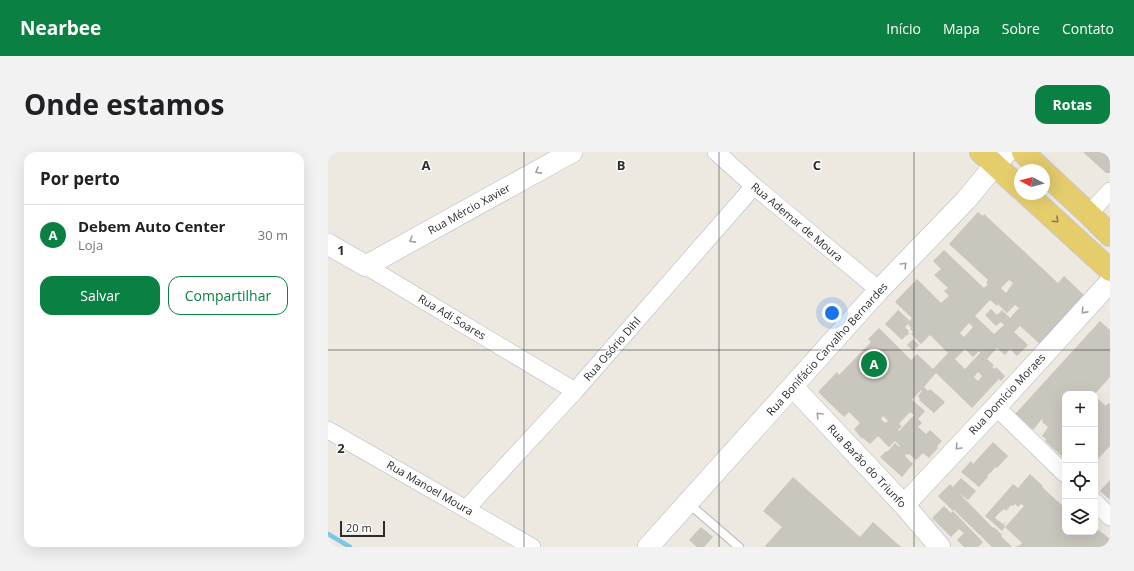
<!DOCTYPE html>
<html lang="pt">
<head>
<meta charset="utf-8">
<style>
	body { margin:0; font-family:"Open Sans",sans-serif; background:#f2f2f2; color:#202124 }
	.controls { position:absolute; right:12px; bottom:12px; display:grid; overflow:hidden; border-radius:8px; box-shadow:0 4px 16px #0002 }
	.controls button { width:36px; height:36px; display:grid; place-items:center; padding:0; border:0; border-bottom:1px solid #e0e0e0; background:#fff; color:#202124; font:20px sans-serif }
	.compass { position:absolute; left:686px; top:12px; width:36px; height:36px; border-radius:50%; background:#fff; box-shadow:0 4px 16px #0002; rotate:277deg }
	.scale { position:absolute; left:12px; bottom:10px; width:45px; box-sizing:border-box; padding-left:4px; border:2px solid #2c2c2c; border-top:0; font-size:11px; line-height:14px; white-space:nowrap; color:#2c2c2c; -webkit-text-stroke:3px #fff; paint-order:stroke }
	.you { position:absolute; left:504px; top:161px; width:14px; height:14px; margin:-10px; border:3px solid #fff; border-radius:50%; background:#1a73e8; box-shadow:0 0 0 6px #1a73e833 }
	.badge { display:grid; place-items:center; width:26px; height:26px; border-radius:50%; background:#0b8043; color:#fff; font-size:13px; font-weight:700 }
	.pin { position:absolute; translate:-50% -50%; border:2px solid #fff; box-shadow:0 1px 4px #0006 }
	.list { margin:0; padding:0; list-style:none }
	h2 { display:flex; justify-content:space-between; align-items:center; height:52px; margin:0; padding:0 16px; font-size:17px }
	h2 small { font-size:13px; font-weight:400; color:#757577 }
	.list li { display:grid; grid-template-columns:26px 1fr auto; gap:12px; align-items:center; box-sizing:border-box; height:60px; padding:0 16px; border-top:1px solid #e0e0e0 }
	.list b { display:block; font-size:15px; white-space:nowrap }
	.list p { margin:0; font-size:13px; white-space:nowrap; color:#757577 }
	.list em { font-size:13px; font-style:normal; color:#757577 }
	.actions { display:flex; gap:8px; padding:12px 16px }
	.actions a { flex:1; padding:9px 0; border:1px solid #0b8043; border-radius:12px; text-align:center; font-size:14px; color:#0b8043 }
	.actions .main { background:#0b8043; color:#fff }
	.icon { flex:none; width:22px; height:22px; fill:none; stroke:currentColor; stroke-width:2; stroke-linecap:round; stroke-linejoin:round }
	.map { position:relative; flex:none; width:782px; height:395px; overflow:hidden; border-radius:12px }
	header { display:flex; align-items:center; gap:24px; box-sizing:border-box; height:56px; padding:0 20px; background:#0b8043; color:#fff }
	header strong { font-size:19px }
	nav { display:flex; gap:22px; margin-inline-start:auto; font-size:14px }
	.intro { display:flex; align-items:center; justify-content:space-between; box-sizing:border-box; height:96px; padding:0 24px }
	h1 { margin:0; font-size:28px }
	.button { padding:10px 18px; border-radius:12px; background:#0b8043; color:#fff; font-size:14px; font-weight:700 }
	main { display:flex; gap:24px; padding:0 24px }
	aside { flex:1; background:#fff; border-radius:12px; box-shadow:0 4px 16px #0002 }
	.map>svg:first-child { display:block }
</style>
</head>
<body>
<header>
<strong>Nearbee</strong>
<nav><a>Início</a><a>Mapa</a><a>Sobre</a><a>Contato</a></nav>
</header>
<div class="intro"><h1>Onde estamos</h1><a class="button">Rotas</a></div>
<main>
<aside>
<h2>Por perto<small></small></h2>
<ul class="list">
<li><span class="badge">A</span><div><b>Debem Auto Center</b><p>Loja</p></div><em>30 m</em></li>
</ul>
<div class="actions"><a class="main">Salvar</a><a>Compartilhar</a></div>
</aside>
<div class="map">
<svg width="782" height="395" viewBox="0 0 782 395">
	<rect width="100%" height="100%" fill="#ede8e0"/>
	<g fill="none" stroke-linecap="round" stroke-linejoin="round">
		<path stroke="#7dc6e5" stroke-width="4.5" d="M0,382L22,395"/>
	</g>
	<g fill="#c9c6be" fill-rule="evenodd">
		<path d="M755,0H782V21H778Z"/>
		<path d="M650,60L655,64L656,62L730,131L736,124L758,145L713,193L692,174L686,180L700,193L689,204L682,197L677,203L669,196L659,207L666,213L664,215L667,217L668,215L677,224L673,229L671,227L644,256L608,221L596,235L600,239L602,237L617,250L606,261L591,248L592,247L590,244L594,239L593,238L584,248L597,259L590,267L594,271L590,275L598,282L602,278L614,289L609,294L610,296L601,306L595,301L588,308L581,302L580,303L578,302L577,304L585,312L574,325L552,305L558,299L559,300L567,291L571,295L572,294L567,289L561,295L550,284L542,292L535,286L534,287L526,277L532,271L521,260L516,265L491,241V239L509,220L511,223L543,190L540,187L551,176L583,208L589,202L605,217L620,201L602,183L593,192L583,182L585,180L582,177L583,176L580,172L577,175L581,179L580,180L581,181L579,184L578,183L574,188L557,172L570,158L582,169L584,166L567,150L589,127L613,151L621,144L616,139L620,136L606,123L613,117L605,109L616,98L656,136L660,132L658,131L660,128L621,92ZM681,128L685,131L678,141L673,136ZM662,148L669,154L670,152L679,161L687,153L691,156L682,166L674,158L669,163L663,157L657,163L668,174L673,170L676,173L666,182L647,164ZM641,171L645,175L636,185L632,181ZM637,197L645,205L651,199L652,201L637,217L627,207ZM650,220L654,224L650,229L646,225ZM582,260L586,263L571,279L570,278L574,274L571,272ZM555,264L560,269L557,271L553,267Z"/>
		<path d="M772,169L782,178V225L767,242H737V307L717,289L718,287L714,284L720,275L714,270L715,268L714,267L705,278L687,262Z"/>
		<path d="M585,187L591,193L585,199L579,193Z"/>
		<path d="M767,244L778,254L780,251L782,252V294L767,310Z"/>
		<path d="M665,290L680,304L669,316L668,315L659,324L660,325L651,335L633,320L643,309L645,312Z"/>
		<path d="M702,322L715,334L714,335L737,356V380L764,381L767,380V377L768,376L782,387V395H688L690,393L691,394L694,391L677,375L696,354L693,352L690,355L687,352L685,354L683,353L678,359L676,357L670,362L667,366L675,372L678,370L676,373L677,375L674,379L657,364L685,332L690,336Z"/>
		<path d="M465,325L532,385L545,370L573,395H438L437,394L454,375L435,359Z"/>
		<path d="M633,326L648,339L640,348L631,341L665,376L666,375L674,383L673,384L684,395H664L626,358L625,359L610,344L622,332L625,335Z"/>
		<path d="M782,328V346L781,347L772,339Z"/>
		<path d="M616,354L623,361L625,359L655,390L650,395H636L629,388L636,381L631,377L623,385L604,366Z"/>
		<path d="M373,375L385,385L376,395H369L361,388Z"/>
	</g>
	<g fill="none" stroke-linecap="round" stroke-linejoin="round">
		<g stroke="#b3b6be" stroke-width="10">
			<path id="service" d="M360,351L411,395"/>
		</g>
		<g stroke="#b3b6be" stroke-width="18">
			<g id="minor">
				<path d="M388,0L426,34L551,138"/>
				<path d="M761,62L782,39"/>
				<path d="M38,114L247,239"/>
				<path d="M668,255L737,322"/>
				<path d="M0,278L204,395"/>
				<path d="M767,350L782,365"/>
				<path d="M138,357L247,239L426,34"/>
			</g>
		</g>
		<g stroke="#b3b6be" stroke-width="22">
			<g id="tertiary">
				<path d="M0,92L38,114L244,0"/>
				<path d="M465,235L576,353L612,395"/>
				<path d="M576,353L668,255L782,130"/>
				<path d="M320,395L551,138L638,48L667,13L679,0"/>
			</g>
		</g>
		<g stroke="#c8c8c8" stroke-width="24">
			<g id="primary">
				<path d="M653,0L692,36"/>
				<path d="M695,0L714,18"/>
				<path d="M716,20L761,62L782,83"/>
				<path d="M699,42L782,118"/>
			</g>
		</g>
		<use href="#service" stroke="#fff" stroke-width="8"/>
		<use href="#minor" stroke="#fff" stroke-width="17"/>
		<use href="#tertiary" stroke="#fff" stroke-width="21"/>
		<use href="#primary" stroke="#e5cd6c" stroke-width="22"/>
	</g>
	<defs><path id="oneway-chevron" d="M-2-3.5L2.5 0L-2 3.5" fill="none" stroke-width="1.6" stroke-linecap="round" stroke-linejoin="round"/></defs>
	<g stroke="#a0a0a0">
		<use href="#oneway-chevron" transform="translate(210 19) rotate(151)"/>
		<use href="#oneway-chevron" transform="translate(84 88) rotate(151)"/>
		<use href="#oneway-chevron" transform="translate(576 113) rotate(-46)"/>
		<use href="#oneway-chevron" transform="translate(756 159) rotate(132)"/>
		<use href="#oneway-chevron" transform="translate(491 263) rotate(-133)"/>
		<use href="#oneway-chevron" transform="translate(630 295) rotate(133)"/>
	</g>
	<use stroke="#887c4c" href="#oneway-chevron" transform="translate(728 68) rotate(43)"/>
	<path fill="none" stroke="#2c2c2c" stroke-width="1" stroke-opacity="0.55" d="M196,0V395M391,0V395M586,0V395M0,198H782"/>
	<g text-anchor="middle" stroke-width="3" stroke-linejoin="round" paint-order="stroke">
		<g font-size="11" fill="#2c2c2c" stroke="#fff">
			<text transform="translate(141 57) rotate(-29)" y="4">Rua Mércio Xavier</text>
			<text transform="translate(469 70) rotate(40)" y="4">Rua Ademar de Moura</text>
			<text transform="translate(124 165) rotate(31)" y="4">Rua Adi Soares</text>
			<text transform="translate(284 197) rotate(-49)" y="4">Rua Osório Dihl</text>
			<text transform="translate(499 197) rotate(-48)" y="4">Rua Bonifácio Carvalho Bernardes</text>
			<text transform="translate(679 242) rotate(-47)" y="4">Rua Domício Moraes</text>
			<text transform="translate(539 314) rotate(47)" y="4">Rua Barão do Triunfo</text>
			<text transform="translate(102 336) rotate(30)" y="4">Rua Manoel Moura</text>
		</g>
	</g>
	<g font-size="13" text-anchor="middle" font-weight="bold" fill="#2c2c2c" stroke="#fff" stroke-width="3" stroke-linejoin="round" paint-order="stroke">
		<text x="98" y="18">A</text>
		<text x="293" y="18">B</text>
		<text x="489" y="18">C</text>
		<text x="13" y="103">1</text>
		<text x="13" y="301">2</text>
	</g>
</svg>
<div class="controls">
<button>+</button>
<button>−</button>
<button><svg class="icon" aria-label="locate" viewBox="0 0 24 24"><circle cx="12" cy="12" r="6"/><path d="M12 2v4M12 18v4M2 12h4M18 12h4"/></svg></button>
<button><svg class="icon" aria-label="layers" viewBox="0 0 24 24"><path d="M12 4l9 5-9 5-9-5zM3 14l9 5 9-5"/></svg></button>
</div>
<svg class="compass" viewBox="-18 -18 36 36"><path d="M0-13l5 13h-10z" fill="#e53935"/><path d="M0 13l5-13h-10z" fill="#757577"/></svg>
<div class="scale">20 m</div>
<div class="you"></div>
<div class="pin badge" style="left:546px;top:212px">A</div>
</div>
</main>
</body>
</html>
